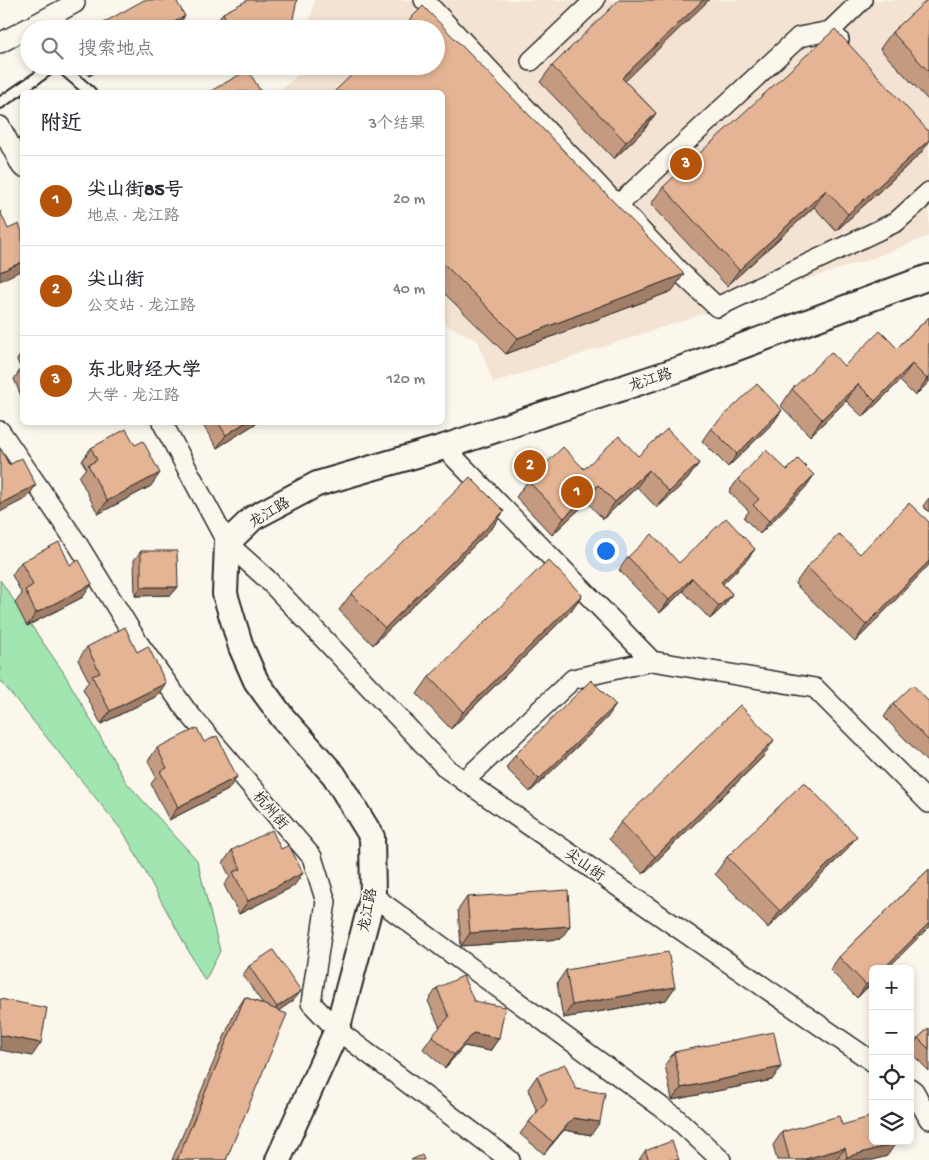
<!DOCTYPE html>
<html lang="zh">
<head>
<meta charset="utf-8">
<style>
	body { margin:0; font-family:"Gochi Hand","LXGW WenKai TC",sans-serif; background:#f7f7f7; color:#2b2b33 }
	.controls { position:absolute; right:15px; bottom:15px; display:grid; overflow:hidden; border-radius:8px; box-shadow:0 2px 8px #0003 }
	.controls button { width:45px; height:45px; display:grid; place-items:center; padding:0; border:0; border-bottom:1px solid #e1e1e2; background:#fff; color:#2b2b33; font:25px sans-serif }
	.you { position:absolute; left:605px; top:550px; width:18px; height:18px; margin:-12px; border:4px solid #fff; border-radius:50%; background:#1a73e8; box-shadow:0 0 0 8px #1a73e833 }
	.badge { display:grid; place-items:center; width:32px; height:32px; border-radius:50%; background:#b45309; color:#fff; font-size:16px; font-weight:700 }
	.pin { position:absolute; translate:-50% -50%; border:2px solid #fff; box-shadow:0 1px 5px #0006 }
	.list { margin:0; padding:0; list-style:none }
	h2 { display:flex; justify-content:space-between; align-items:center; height:65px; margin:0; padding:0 20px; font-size:21px }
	h2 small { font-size:16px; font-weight:400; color:#7c7c81 }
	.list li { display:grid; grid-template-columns:32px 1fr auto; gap:15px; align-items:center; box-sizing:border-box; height:90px; padding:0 20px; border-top:1px solid #e1e1e2 }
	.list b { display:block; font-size:19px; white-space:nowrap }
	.list p { margin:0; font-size:16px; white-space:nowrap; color:#7c7c81 }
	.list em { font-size:16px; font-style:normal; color:#7c7c81 }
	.icon { flex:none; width:28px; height:28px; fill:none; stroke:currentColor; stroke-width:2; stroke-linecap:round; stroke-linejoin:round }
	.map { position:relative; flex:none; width:929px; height:1160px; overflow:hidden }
	.search { position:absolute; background:#fff; box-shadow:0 2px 8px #0003; left:20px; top:20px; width:425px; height:55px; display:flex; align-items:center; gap:12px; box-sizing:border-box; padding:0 18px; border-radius:28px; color:#7c7c81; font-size:19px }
	.panel { position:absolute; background:#fff; box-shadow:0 2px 8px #0003; left:20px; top:90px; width:425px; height:335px; border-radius:8px }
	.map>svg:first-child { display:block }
</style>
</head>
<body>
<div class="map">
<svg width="929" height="1160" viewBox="0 0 929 1160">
	<rect width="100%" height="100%" fill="#fbf7ec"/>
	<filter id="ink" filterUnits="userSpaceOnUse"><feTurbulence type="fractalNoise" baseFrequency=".02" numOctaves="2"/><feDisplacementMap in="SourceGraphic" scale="10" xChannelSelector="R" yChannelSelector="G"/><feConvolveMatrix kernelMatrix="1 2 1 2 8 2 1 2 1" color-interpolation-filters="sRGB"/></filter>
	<g filter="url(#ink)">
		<path fill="#f4e3d2" d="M315,0H929V236L873,258L493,383L478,341L443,323L442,92H278L298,75L300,66H436V29H308Z"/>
		<path fill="#a1e5b0" stroke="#66886e" d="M0,580L64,673L126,782L197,860L220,951L205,981L124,833L0,680Z"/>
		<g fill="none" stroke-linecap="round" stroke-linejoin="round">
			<g stroke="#2b2b2b" stroke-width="14">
				<g id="service">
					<path d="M60,66L90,92"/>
					<path d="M0,103L54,66"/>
				</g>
			</g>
			<g stroke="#2b2b2b" stroke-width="22">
				<g id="minor">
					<path d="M424,0L679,271L717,307L896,222L929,192"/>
					<path d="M839,40L830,31L862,0"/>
					<path d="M0,43L75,3L73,0"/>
					<path d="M531,61L595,0"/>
					<path d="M0,126L22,167"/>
					<path d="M618,205L799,37L830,31"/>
					<path d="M162,422L227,543L267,579L447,769L873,1062"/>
					<path d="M0,431L77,543L139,644L186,710L312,857L326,902L311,1003L337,1030L510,1160"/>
					<path d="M444,447L652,661L815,688L929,803"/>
					<path d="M464,781L573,679L652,661"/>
					<path d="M373,896L675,1117L721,1160"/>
					<path d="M910,1088L914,1091L929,1119"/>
				</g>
			</g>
			<g stroke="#2b2b2b" stroke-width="28">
				<path id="tertiary" d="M278,1160L337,1030L373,896L372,837L334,775L283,718L256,681L241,647L225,594L227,543L253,518L317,484L444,447L683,368L929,277"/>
			</g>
			<use href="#service" stroke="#fbf7ec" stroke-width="10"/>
			<use href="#minor" stroke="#fbf7ec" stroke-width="19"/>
			<use href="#tertiary" stroke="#fbf7ec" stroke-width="24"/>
		</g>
		<g fill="#c49b80" stroke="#2b2b2b">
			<path d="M929,0V101L880,49L892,32Z"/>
			<path d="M223,13L292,23L288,29H212Z"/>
			<path d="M83,66H107L89,76Z"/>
			<path d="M552,66L625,81L656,113L644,130L614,159L540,82Z"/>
			<path d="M442,92L672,291L506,354L442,291Z"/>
			<path d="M921,153L836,231L814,207L727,286L651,204L663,187Z"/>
			<path d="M929,317V382L915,396L900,381L863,417L846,401L810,436L781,406L792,389L844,366L897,348Z"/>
			<path d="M22,352V398L14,379L21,369L17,360Z"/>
			<path d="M782,410L773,423L728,467L702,441L711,428Z"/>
			<path d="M201,422H258L217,448Z"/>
			<path d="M135,445L151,486L98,514L79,477L86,468L82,461L91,448Z"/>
			<path d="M638,456L699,463L687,480L657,508L637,487L603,519L587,502L552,535L516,497L528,481L584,469Z"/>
			<path d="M787,470L814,475L805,488L760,534L744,518L749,511L729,492L738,479Z"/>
			<path d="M929,498V512L923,506Z"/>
			<path d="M504,511L492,528L373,645L339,610L351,594Z"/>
			<path d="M929,522V565L855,642L795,584L807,567L860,554Z"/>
			<path d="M755,549L746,561L723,584L732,594L723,607L710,619L683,591L660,613L619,570L628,557L679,563Z"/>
			<path d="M141,551L178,587L171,595L135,596L134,560Z"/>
			<path d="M21,562L83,597L27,626L15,603L22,594L12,575Z"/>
			<path d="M582,595L570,612L451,729L417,694L429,677Z"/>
			<path d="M87,647L157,696L101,724L83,689L89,681L78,660Z"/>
			<path d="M929,702V764L884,717L893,704Z"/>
			<path d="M607,718L530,792L506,768L515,755Z"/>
			<path d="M204,742L228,790L169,820L151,784L156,777L148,761L157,748Z"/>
			<path d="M763,757L643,874L609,839L621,822Z"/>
			<path d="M232,850L294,886L239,914L224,885L230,877L223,863Z"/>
			<path d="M845,852L768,928L715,874L727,857Z"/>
			<path d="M929,869V927L887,969H873V982L857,998L830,970L839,957Z"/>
			<path d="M467,897L561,939L461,946L458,910Z"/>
			<path d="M249,966L301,991L294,1000L278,1011L226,1160H172L234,1014L245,997L263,1004L243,975Z"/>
			<path d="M566,970L675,987L666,1000L563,1018L557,983Z"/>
			<path d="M437,988L474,1001L499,1038L490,1051L464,1046L445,1068L423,1049L432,1036L440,1028L428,1001Z"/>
			<path d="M929,1028V1071L910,1052V1050L918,1038Z"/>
			<path d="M674,1052L772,1080L672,1100L665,1065Z"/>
			<path d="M537,1076L591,1135L564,1130L544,1154L520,1134L529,1122L537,1112L528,1089Z"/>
			<path d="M842,1125L887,1156L873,1160H777L773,1145L782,1132Z"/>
			<path d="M645,1151L679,1160H639Z"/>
		</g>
		<g fill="#a07e68" stroke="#2b2b2b">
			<path d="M703,0H709L611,95L622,78Z"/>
			<path d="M185,16L176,29H161Z"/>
			<path d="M292,23L288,29H281Z"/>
			<path d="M96,66H107L89,76Z"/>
			<path d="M656,113L644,130L614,159L626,142Z"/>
			<path d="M929,140V142L921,153L836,231L848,214Z"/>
			<path d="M826,190L814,207L727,286L739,270Z"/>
			<path d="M22,262V270L0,281V272Z"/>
			<path d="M684,274L672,291L506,354L518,338Z"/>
			<path d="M912,364L900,381L863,417L875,401Z"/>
			<path d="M929,376V382L915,396L927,379Z"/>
			<path d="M858,384L846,401L810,436L822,419Z"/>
			<path d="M782,410L773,423L728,467L737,454Z"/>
			<path d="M246,422H258L217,448L226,435Z"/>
			<path d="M699,463L687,480L657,508L669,492Z"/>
			<path d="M649,470L637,487L603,519L615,502Z"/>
			<path d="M160,473L151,486L98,514L107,501Z"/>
			<path d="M814,475L805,488L760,534L769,521Z"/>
			<path d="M36,485L27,498L0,512V504Z"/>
			<path d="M598,485L587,502L552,535L564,518Z"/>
			<path d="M504,511L492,528L373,645L385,628Z"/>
			<path d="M755,549L746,561L712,595L721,582Z"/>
			<path d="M929,561V565L855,642L866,625Z"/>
			<path d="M692,578L683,591L660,613L669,600Z"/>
			<path d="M92,584L83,597L27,626L36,613Z"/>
			<path d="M141,587H178L171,595L135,596Z"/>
			<path d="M732,594L723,607L710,619L719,606Z"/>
			<path d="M582,595L570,612L451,729L463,712Z"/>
			<path d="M166,683L157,696L101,724L110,711Z"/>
			<path d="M616,705L607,718L530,792L539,779Z"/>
			<path d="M774,740L763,757L643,874L655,857Z"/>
			<path d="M237,777L228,790L169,820L178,807Z"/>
			<path d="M857,836L845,852L768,928L780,911Z"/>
			<path d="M303,873L294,886L239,914L248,901Z"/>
			<path d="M929,923V927L887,969H883Z"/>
			<path d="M570,926L561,939L461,946L470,933Z"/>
			<path d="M873,978V982L857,998L866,985Z"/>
			<path d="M675,987L666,1000L563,1018L572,1005Z"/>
			<path d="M301,991L294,1000L271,1016L277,1007Z"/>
			<path d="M473,1033L499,1038L490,1051L464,1046L445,1068L454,1055Z"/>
			<path d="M0,1035L41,1043L32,1056L0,1050Z"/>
			<path d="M781,1067L772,1080L672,1100L681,1088Z"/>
			<path d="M573,1118L600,1122L591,1135L564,1130L544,1154L553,1142Z"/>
			<path d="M896,1143L887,1156L873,1160H845L847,1157Z"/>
			<path d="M845,1148L836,1160H802Z"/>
		</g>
		<g fill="#e4b495" stroke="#2b2b2b">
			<path d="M144,0H176L185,16L161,29H92Z"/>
			<path d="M248,0H297L292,23L281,29H231L223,13Z"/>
			<path d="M619,0H703L622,78L656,113L626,142L552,66Z"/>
			<path d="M927,0H929V72L892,32Z"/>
			<path d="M423,6L684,274L518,338L442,262V92H334L361,66H436V29H400Z"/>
			<path d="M835,29L929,132V140L848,214L826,190L739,270L663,187Z"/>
			<path d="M248,70L261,92H209Z"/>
			<path d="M0,211L8,229L19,224L22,232V262L0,272Z"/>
			<path d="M929,317V376L927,379L912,364L875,401L858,384L822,419L792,389L831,352L844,366L880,331L897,348Z"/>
			<path d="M757,384L782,410L737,454L711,428Z"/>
			<path d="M218,422H246L226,435Z"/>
			<path d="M126,429L135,445L143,441L160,473L107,501L88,465L97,460L91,448Z"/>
			<path d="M667,429L699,463L669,492L649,470L615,502L598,485L564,518L528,481L563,447L584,469L619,436L638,456Z"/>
			<path d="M0,449H1L9,465L22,458L36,485L0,504Z"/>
			<path d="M766,450L787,470L798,459L814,475L769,521L753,505L759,499L738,479Z"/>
			<path d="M470,477L504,511L385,628L351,594Z"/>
			<path d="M909,503L929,522V561L866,625L807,567L839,534L860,554Z"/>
			<path d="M726,518L755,549L721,582L732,594L719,606L692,578L669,600L628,557L652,534L679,563Z"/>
			<path d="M59,542L70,565L79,560L92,584L36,613L25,590L33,585L21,562Z"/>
			<path d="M141,551H177L178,587H141Z"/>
			<path d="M548,560L582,595L463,712L429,677Z"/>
			<path d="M125,627L137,652L148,646L166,683L110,711L92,676L100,673L87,647Z"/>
			<path d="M591,680L616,705L539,779L515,755Z"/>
			<path d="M913,685L929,702V741L893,704Z"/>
			<path d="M740,705L774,740L655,857L621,822Z"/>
			<path d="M197,728L204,742L217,736L237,777L178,807L160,771L167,768L157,748Z"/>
			<path d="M804,782L857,836L780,911L727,857Z"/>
			<path d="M272,830L281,849L289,845L303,873L248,901L233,872L241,869L232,850Z"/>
			<path d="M929,869V923L883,969H873V978L866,985L839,957Z"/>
			<path d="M568,890L570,926L470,933L467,897Z"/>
			<path d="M273,950L301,991L277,1007L249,966Z"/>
			<path d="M668,952L675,987L572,1005L566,970Z"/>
			<path d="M463,976L474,1001L505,1007L499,1038L473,1033L454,1055L432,1036L449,1017L437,988Z"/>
			<path d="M245,997L287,1014L226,1160H177Z"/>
			<path d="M0,999L47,1008L41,1043L0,1035Z"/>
			<path d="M929,1028V1049L918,1038Z"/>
			<path d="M774,1032L781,1067L681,1088L674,1052Z"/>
			<path d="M565,1064L576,1089L605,1093L600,1122L573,1118L553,1142L529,1122L547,1100L537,1076Z"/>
			<path d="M839,1116L842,1125L873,1116V1141H895L896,1143L847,1157L845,1148L802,1160H790L782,1132Z"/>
			<path d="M672,1141L679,1160H649L645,1151Z"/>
			<path d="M422,1155L424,1160H411Z"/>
		</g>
	</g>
	<g text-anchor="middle" stroke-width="4" stroke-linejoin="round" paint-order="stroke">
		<g font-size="15" fill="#2b2b2b" stroke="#fbf7ec">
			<text transform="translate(650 379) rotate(-18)" y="5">龙江路</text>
			<text transform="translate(269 512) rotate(-31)" y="5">龙江路</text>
			<text transform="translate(271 810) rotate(49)" y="5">杭州街</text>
			<text transform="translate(585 864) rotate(35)" y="5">尖山街</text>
			<text transform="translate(367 910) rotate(-79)" y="5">龙江路</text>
		</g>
	</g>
</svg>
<div class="controls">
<button>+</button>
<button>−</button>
<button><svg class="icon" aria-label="locate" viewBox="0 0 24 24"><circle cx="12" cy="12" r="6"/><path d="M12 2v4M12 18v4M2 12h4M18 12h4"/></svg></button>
<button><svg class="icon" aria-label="layers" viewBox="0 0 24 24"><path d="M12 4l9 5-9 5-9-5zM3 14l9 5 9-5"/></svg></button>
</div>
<div class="you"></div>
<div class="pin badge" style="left:577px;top:492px">1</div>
<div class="pin badge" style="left:530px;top:466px">2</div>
<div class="pin badge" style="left:686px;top:164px">3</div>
<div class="search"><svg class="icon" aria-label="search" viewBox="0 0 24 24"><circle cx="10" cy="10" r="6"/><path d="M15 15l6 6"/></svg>搜索地点</div>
<section class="panel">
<h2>附近<small>3个结果</small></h2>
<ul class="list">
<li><span class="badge">1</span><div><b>尖山街85号</b><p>地点 · 龙江路</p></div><em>20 m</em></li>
<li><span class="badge">2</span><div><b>尖山街</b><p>公交站 · 龙江路</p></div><em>40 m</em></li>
<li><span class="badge">3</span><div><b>东北财经大学</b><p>大学 · 龙江路</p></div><em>120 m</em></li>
</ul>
</section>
</div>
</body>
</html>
